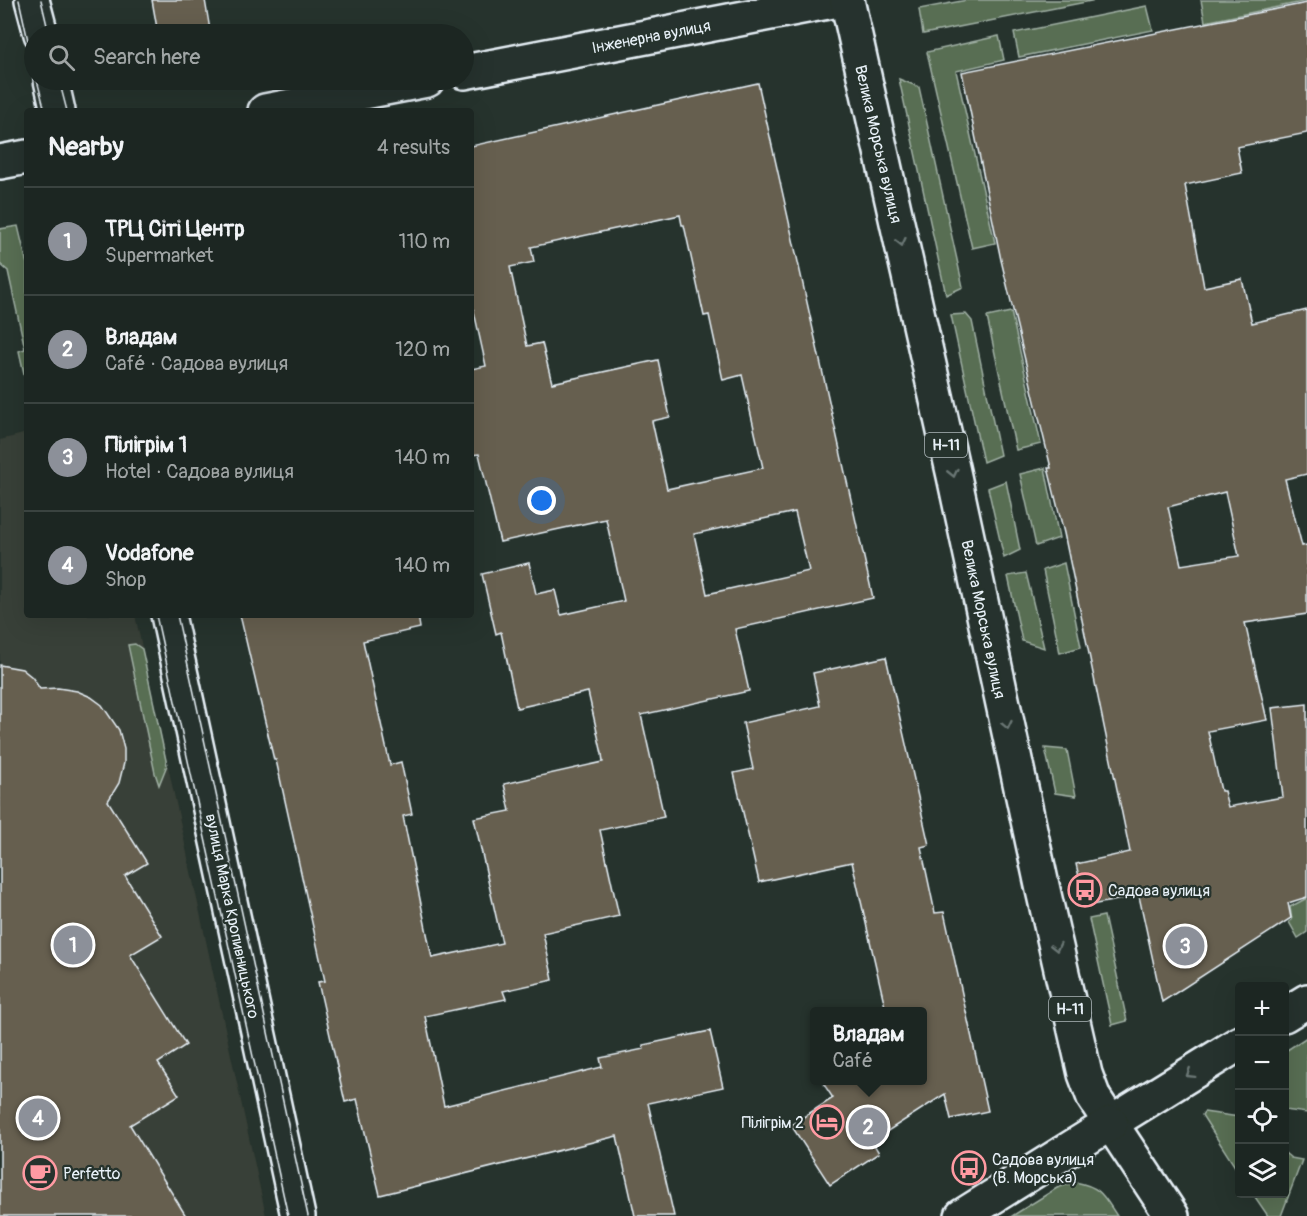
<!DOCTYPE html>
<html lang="en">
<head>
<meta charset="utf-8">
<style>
	body { margin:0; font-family:Pangolin,sans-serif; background:#29322f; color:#f1f3f6 }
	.controls { position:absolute; right:18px; bottom:18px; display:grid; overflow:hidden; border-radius:6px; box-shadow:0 6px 24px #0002 }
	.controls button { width:54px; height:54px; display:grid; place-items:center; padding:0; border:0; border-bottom:2px solid #3a4340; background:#1c2622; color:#f1f3f6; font:30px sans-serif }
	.you { position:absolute; left:542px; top:501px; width:21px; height:21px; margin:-15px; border:4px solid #fff; border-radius:50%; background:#1a73e8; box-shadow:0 0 0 9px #1a73e833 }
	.badge { display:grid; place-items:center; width:39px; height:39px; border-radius:50%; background:#8c9099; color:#fff; font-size:20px; font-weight:700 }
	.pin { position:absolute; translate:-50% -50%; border:3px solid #fff; box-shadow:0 2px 6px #0006 }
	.popup { position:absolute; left:810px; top:1007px; width:117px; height:78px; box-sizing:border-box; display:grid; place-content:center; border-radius:6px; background:#1c2622; filter:drop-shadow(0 2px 4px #0005); font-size:20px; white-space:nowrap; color:#a0a5a5 }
	.popup b { font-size:22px; color:#f1f3f6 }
	.popup::after { content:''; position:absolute; left:50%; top:100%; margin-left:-12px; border:12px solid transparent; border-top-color:#1c2622 }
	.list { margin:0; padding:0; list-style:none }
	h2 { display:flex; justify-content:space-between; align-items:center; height:78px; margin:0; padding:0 24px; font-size:26px }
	h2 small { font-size:20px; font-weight:400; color:#a0a5a5 }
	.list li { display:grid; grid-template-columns:39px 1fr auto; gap:18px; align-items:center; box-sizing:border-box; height:108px; padding:0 24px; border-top:2px solid #3a4340 }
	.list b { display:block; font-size:22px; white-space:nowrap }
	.list p { margin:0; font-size:20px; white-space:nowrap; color:#a0a5a5 }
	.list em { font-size:20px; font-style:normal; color:#a0a5a5 }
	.icon { flex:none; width:33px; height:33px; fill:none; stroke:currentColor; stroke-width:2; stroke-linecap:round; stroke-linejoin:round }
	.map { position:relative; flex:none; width:1307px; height:1216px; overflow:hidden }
	.search { position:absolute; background:#1c2622; box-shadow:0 6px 24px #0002; left:24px; top:24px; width:450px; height:66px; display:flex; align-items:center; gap:15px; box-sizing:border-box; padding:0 21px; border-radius:33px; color:#a0a5a5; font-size:22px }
	.panel { position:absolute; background:#1c2622; box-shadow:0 6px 24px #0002; left:24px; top:108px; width:450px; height:510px; border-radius:6px }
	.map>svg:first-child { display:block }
</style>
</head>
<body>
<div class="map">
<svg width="1307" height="1216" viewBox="0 0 1307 1216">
	<rect width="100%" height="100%" fill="#26332d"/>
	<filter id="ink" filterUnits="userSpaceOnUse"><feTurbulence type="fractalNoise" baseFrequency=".0167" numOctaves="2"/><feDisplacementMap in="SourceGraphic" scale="12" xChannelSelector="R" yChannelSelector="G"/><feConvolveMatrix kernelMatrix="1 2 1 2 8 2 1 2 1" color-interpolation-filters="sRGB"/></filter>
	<g filter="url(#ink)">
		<path fill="#394037" d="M27,433V615H135L266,1216H0V440Z"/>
		<g fill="#586e52" stroke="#a0b0a5" stroke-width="1.5">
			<path d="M967,0H1096L923,34L919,9Z"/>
			<path d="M1201,0H1307V1L1205,22Z"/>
			<path d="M1147,6L1153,30L1019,57L1014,33Z"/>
			<path d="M999,36L1004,60L956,71L995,243L972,248L927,52Z"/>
			<path d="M899,79L919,87L963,287L946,295Z"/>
			<path d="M18,226L27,264V387L19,351L25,349L8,271L0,264V229Z"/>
			<path d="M1011,312L1041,444L1016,450L987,317Z"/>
			<path d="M966,314L972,321L1000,455L983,462L951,315Z"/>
			<path d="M1045,468L1059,538L1036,546L1020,474Z"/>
			<path d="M1006,481L1020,550L1004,558L988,488Z"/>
			<path d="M1064,563L1081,647L1060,653L1043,570Z"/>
			<path d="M1026,573L1044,648L1022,641L1008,576Z"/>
			<path d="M135,644L142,649L167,765L159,785L155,773L128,645Z"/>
			<path d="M1045,748L1067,750L1076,796L1055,793Z"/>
			<path d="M1307,898V932L1298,938L1289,922L1292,920L1290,907Z"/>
			<path d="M1104,916L1127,1021L1112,1025L1089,919Z"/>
			<path d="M1307,1037V1113L1285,1110L1284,1052Z"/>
			<path d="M1204,1112L1239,1117V1173L1202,1115Z"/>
			<path d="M1285,1153L1291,1158L1302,1160L1281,1216H1268L1253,1194H1284Z"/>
			<path d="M1075,1182C1101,1187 1103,1195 1117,1216H1012L1057,1188Z"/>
		</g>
		<g fill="#665f4f" stroke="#e8f1f8" stroke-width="1.5" fill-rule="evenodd">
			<path d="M152,0H205L210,30L184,34H158Z"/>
			<path d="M1307,3V133L1237,147L1242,173L1185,185L1204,287L1242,279L1252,323L1307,310V474L1285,479L1302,546L1307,545V614L1245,623L1267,720L1208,731L1221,791H1224L1228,807L1283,797L1272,708L1307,704V897L1288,903L1291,918L1162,1002L1139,896L1086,906L1076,864L1130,852L1064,533L1048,468H1051L1001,260L962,72ZM1225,492L1239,556L1181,565L1168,507Z"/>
			<path d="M758,83L873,598L735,629L749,691L641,715L664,817L600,830L619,916L543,933L553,980L503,991L506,999L425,1016L444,1106L602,1067L600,1058L644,1049L643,1045L710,1031L723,1087L648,1103L674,1216H635L617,1136L380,1195L357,1099L345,1102L318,982L325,981L276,760H274L240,615H418L420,628L363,641L390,765L401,762L412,814L403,816L432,958L502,943L474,818L510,811L504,784L603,762L602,754L588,692L517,708L501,632L496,634L482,574L529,563L536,594L555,590L561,615L624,601L606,519L500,542L479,454L471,455V369L486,366L471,298V146ZM680,215L682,225H684L704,316L709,315L723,380L742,375L763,468L667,489L652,421L670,417L658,360L552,383L542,343L527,346L510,267L534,262L531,247ZM795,512L809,571L707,594L694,534Z"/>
			<path d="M886,657L929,845L921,847L935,913L944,912L988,1111L951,1119L945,1094L872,1141L879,1153L830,1185L791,1125L833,1098L821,1080H922V1011H886L852,862L759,882L734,773L753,769L743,723L820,706L813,673Z"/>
			<path d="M0,665L22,669L32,677L40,689L58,688L77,691L91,697L102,705L119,730L124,749V763L119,783L108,801L147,863L125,876L162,936L130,955L186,1045L158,1063L179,1095L130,1125L186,1216H0Z"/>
		</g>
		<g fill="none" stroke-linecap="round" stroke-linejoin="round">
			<g stroke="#e8f1f8" stroke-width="38">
				<g id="street">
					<path d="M32,0L41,34"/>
					<path d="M464,72L838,0"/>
					<path d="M51,80L58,111"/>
					<path d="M265,111L427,80"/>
					<path d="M0,162L27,157"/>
					<path d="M168,615L298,1216"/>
				</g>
			</g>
			<g stroke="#e8f1f8" stroke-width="38">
				<g id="secondary">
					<path d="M1284,1015L1307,1001"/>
					<path d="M1111,1123L1240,1043"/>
				</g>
			</g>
			<g stroke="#e8f1f8" stroke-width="38">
				<g id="primary">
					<path d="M847,0L954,476L1043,890L1085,1074L1094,1098L1172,1216"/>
					<path d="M962,1216L1111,1123"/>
				</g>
			</g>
			<use href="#street" stroke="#26332d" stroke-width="33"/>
			<use href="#secondary" stroke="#26332d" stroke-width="33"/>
			<use href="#primary" stroke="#26332d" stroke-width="33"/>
			<g stroke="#e8f1f8" stroke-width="1.5">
				<path d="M19,0L34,68"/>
				<path d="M41,0L49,34"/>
				<path d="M37,80L45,111"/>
				<path d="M59,80L67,111"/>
				<path d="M156,615L288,1216"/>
				<path d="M177,615L308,1216"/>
			</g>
		</g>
		<defs><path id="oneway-chevron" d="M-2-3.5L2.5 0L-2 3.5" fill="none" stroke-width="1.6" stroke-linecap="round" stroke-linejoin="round" transform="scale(1.5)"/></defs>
		<g stroke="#6a7674">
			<use href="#oneway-chevron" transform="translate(901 242) rotate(77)"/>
			<use href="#oneway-chevron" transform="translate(953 473) rotate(77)"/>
			<use href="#oneway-chevron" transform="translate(1007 725) rotate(78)"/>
			<use href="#oneway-chevron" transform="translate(1056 947) rotate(77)"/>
			<use href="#oneway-chevron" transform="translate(1190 1074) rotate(148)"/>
		</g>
	</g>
	<defs>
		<g id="bus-ring" transform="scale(1.725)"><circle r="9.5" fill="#26332d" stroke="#ff9aa2" stroke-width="1.5"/><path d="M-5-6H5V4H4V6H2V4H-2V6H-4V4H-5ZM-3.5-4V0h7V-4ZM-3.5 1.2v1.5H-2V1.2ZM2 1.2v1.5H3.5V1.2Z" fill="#ff9aa2"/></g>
		<g id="hotel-ring" transform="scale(1.725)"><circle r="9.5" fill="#26332d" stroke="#ff9aa2" stroke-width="1.5"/><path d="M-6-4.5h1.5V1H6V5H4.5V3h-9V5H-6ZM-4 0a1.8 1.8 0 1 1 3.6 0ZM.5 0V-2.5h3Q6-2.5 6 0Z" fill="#ff9aa2"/></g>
		<g id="cafe-ring" transform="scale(1.725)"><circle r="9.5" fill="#26332d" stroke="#ff9aa2" stroke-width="1.5"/><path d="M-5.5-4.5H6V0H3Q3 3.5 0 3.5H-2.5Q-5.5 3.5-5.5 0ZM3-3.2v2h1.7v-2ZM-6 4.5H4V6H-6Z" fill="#ff9aa2"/></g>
	</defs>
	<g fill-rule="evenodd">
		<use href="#bus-ring" x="1085" y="890"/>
		<use href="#hotel-ring" x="827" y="1122"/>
		<use href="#bus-ring" x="969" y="1168"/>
		<use href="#cafe-ring" x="40" y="1173"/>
	</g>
	<g text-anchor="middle" stroke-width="4.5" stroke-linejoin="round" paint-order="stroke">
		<g fill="#26332d" stroke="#aeb8bb" stroke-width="1.5">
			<rect x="925" y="433" width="42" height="24" rx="4.5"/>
			<rect x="1049" y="997" width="42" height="24" rx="4.5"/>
		</g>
		<g font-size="15" font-weight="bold" fill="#e8f1f8">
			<text x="946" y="450">Н-11</text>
			<text x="1070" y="1014">Н-11</text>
		</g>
		<g font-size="16" fill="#e8f1f8" stroke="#26332d">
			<text transform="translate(651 36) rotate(-11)" y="6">Інженерна вулиця</text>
			<text transform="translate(879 144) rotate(77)" y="6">Велика Морська вулиця</text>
			<text transform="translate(984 619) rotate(78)" y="6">Велика Морська вулиця</text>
			<text transform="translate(233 916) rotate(78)" y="6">вулиця Марка Кропивницького</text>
		</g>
		<g font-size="16" fill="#e8f1f8" stroke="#26332d" text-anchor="start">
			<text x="1108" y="896">Садова вулиця</text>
			<text x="804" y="1128" text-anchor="end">Пілігрім 2</text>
			<text x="992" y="1165">Садова вулиця<tspan x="992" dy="18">(В. Морська)</tspan></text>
			<text x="63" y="1179">Perfetto</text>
		</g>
	</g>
</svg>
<div class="controls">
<button>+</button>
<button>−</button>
<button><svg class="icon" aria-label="locate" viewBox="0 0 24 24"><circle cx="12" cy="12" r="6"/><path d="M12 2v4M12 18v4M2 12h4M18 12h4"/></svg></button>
<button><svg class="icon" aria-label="layers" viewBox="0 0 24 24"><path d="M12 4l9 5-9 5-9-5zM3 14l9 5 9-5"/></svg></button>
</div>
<div class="you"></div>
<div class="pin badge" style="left:73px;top:945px">1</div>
<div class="pin badge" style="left:868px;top:1127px">2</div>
<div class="popup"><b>Владам</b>Café</div>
<div class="pin badge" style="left:1185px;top:946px">3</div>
<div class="pin badge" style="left:38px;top:1118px">4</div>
<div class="search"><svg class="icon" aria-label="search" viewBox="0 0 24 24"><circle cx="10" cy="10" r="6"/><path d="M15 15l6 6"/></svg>Search here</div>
<section class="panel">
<h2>Nearby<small>4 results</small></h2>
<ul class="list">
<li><span class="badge">1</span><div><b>ТРЦ Сіті Центр</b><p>Supermarket</p></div><em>110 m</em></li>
<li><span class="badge">2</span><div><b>Владам</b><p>Café · Садова вулиця</p></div><em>120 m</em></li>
<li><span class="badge">3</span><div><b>Пілігрім 1</b><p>Hotel · Садова вулиця</p></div><em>140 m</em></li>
<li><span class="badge">4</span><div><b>Vodafone</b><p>Shop</p></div><em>140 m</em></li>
</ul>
</section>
</div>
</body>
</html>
